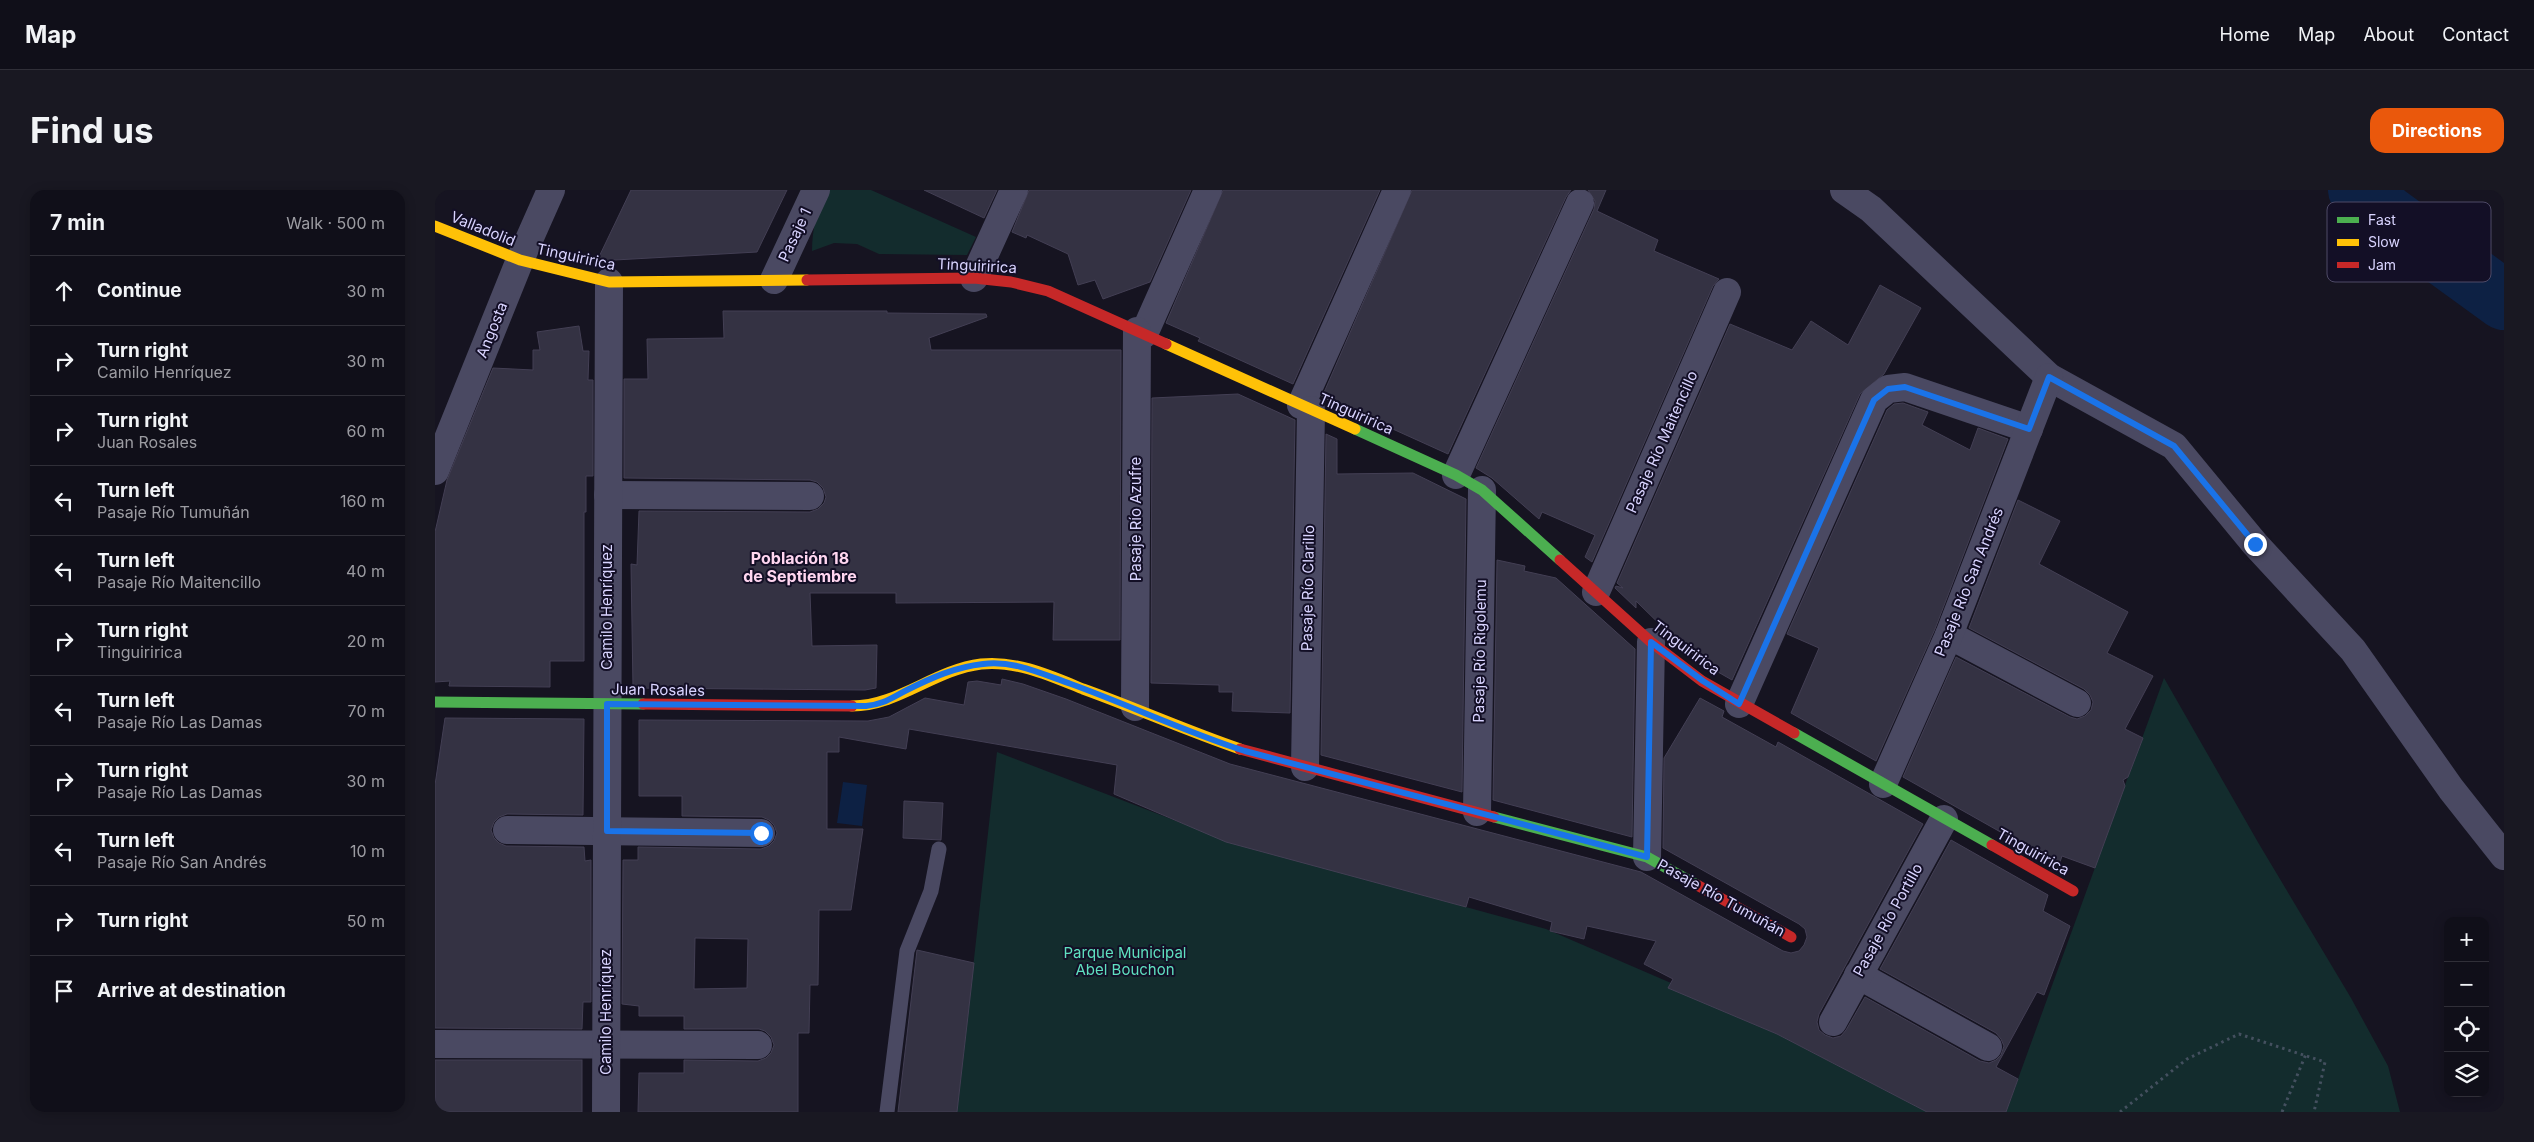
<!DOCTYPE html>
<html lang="en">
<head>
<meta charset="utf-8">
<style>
	body { margin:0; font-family:Inter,sans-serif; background:#191822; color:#f1f3f6 }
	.controls { position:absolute; right:15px; bottom:15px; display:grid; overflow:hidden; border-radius:10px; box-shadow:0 2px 12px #0003 }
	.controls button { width:45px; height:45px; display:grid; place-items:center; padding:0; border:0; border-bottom:1px solid #302f38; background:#100f19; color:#f1f3f6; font:25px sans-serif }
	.stop { position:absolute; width:15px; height:15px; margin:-11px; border:4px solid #1a73e8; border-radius:50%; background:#fff }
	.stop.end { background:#1a73e8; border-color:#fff; box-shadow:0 1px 5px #0008 }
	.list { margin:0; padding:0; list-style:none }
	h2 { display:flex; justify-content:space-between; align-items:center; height:65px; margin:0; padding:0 20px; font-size:21px }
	h2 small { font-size:16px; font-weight:400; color:#9c9ca2 }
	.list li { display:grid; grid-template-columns:32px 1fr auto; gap:15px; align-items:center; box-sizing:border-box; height:70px; padding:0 20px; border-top:1px solid #302f38 }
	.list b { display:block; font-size:19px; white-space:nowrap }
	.list p { margin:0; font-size:16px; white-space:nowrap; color:#9c9ca2 }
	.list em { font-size:16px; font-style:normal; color:#9c9ca2 }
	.icon { flex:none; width:28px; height:28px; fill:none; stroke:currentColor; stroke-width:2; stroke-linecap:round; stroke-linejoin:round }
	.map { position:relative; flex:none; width:2069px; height:922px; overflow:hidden; border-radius:15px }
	header { display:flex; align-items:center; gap:30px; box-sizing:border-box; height:70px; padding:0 25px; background:#100f19; border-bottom:1px solid #302f38 }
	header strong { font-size:24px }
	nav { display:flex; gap:28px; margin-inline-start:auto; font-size:18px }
	.intro { display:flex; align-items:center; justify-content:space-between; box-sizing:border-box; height:120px; padding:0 30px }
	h1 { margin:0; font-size:35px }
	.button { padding:12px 22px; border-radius:15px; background:#ea580c; color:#fff; font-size:18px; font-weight:700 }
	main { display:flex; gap:30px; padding:0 30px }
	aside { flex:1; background:#100f19; border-radius:15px; box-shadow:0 2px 12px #0003 }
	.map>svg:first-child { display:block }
</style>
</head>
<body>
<header>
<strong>Map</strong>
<nav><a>Home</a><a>Map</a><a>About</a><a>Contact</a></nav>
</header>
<div class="intro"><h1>Find us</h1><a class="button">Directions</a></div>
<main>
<aside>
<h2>7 min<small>Walk · 500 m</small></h2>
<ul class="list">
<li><svg class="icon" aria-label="ahead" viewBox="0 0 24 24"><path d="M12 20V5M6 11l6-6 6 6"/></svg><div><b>Continue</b></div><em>30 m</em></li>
<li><svg class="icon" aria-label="right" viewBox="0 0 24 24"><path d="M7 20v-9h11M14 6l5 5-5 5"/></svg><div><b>Turn right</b><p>Camilo Henríquez</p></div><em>30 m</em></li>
<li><svg class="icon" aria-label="right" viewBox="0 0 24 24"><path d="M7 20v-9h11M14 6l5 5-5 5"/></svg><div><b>Turn right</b><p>Juan Rosales</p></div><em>60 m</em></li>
<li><svg class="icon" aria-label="left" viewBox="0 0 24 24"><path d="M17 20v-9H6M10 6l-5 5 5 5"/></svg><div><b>Turn left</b><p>Pasaje Río Tumuñán</p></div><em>160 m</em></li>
<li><svg class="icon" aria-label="left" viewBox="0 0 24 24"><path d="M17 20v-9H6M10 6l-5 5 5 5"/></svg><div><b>Turn left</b><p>Pasaje Río Maitencillo</p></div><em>40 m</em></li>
<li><svg class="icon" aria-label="right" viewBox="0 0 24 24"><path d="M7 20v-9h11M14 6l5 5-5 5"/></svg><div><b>Turn right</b><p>Tinguiririca</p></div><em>20 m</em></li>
<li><svg class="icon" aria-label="left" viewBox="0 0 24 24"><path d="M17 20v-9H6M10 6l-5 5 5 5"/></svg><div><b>Turn left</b><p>Pasaje Río Las Damas</p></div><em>70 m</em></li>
<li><svg class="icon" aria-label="right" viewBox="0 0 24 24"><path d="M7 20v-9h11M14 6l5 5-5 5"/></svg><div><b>Turn right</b><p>Pasaje Río Las Damas</p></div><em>30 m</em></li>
<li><svg class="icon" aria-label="left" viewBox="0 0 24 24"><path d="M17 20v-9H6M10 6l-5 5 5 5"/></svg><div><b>Turn left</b><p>Pasaje Río San Andrés</p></div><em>10 m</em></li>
<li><svg class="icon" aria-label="right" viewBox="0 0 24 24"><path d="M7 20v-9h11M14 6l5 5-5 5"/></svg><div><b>Turn right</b></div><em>50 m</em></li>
<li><svg class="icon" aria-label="arrive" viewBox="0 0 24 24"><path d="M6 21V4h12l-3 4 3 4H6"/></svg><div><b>Arrive at destination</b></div></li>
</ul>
</aside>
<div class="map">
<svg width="2069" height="922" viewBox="0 0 2069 922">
	<rect width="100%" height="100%" fill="#161421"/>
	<g fill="#132c2d">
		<path d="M392,0H436L541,47L532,65L444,64L422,54L399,53L377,61C377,38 382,21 392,0Z"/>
		<path d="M1729,488L1824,654L1916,808L1953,876L1965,922H1571Z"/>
		<path d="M562,562L801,654L1111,739L1236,793L1234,798L1342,844L1492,922H522Z"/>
	</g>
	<path fill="#0d2144" d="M408,592L432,595L427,636L402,633Z"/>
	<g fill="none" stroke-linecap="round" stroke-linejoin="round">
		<path stroke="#0d2144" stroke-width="60" d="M1923,0L1952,25L2069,110"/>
	</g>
	<g fill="#343243" stroke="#433f54" fill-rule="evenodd">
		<path d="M196,0H352L322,62L162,71Z"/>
		<path d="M489,0H562L549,28Z"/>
		<path d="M594,0H756L715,92L668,109L660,90L643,95L633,64L592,45L591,48L577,42Z"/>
		<path d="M788,0H945L858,194L763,151L765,148L731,133Z"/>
		<path d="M977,0H1136L1131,7L1013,264L887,207Z"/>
		<path d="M1153,0H1171L1162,21L1223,50L1219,61L1284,89L1278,96L1157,372L1150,367L1160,345L1107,322L1104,329L1057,288L1041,278L1159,19L1160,11Z"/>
		<path d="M1445,95L1486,118L1449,184L1425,204L1297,490L1276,478L1249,458L1201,411V418L1180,398L1181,396L1188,398L1182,393L1295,134L1357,160L1376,131L1413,155Z"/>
		<path d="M288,121H452V123L551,124L552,127L494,148L496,160H686L685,450H618L619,412L461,413V403H375L377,456L442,455L441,498L430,500L198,498L196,374L202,375L204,321L375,322L383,319L389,313L391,307L388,298L382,292L375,290L189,288V189H213L212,149L289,148Z"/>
		<path d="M144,136L148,161H154L153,190H158V286H151V322H149V471H115V497L14,496L15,491L0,492V342L12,290L58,178L98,180V160H105L102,142Z"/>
		<path d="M803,204L860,230L855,523L797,521L798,502H784V495L716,493L717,208Z"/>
		<path d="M1468,213L1493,222L1487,235L1535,260L1543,238L1573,249L1500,439L1441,571L1356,523L1384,458L1352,444L1452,220L1459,214Z"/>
		<path d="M891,244L902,249V284L978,283L1031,309L1027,602L886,565Z"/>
		<path d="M1583,310L1625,331L1604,374L1693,422L1672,463L1718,486L1690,539L1708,548L1693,587L1688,590L1690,596L1660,678L1627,666L1624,675L1468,587L1521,467L1635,527L1642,529L1650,526L1656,520L1658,512L1655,505L1649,499L1534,438Z"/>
		<path d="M1062,370L1090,376L1089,381L1121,388L1200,459L1197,647L1058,610Z"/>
		<path d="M567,489L588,494L631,509L795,574L1206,682L1348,761L1356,763L1364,761L1369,755L1372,747L1370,739L1364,734L1228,658L1229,568L1265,508L1289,521L1287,527L1341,557L1343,552L1488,634L1384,824L1382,832L1384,840L1390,845L1398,848L1406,846L1411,840L1430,807L1545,871L1554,873L1561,870L1566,865L1569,856L1566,849L1561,843L1445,779L1516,650L1613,705L1608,721L1635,736L1609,805L1602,802L1561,877L1583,889L1571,922H1492L1342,844L1233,798L1238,789L1209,774L1221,751L1152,736L1149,749L1115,741L1117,732L1034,707L1031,717L791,652L679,604L682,575L474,539L471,559L404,547V562H392V639H428L416,720H384L383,795H375L374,843H363V922H203L204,883H249V870L323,871L331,868L336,863L339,855L336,847L330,841L324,839H249V826H204V816L187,814L188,670H203V657L326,659L334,656L339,651L342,643L339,635L334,630L327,627L247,626V606H204V530L433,531L454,527L490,508L529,515L533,492L542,491L566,495ZM260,748L313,749L312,798L259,799Z"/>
		<path d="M10,528L149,529L148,625L72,624L64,627L59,632L56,640L59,648L64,653L71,656L149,657L150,671L156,670V812H148L147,839L0,838V595Z"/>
		<path d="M469,611L508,613L506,650L468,648Z"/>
		<path d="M482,760L539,773L522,922H463Z"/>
		<rect x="0" y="870" width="147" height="52"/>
	</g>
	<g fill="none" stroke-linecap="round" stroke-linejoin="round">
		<g stroke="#44505f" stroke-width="3" stroke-dasharray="2.5 4" stroke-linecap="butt">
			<path d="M1685,922L1752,869L1804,844L1890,872L1879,922"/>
			<path d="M1847,922L1871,864"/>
		</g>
		<path stroke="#4a4962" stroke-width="15" d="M452,922L472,761L496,701L504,659"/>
		<g stroke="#4a4962" stroke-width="28">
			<path d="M1409,0L1436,19L1614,187L1739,256L1820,354L1918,460L2016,599L2069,666"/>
			<path d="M539,88L579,0"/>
			<path d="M339,90L381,0"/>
			<path d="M709,144L773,0"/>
			<path d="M866,215L962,0"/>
			<path d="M0,281L85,70L116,0"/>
			<path d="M1021,285L1145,13"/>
			<path d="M173,305L375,306"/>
			<path d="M1161,402L1292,102"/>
			<path d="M1514,445L1642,513"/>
			<path d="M1304,514L1439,210L1453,199L1470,197L1594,239"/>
			<path d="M700,517L702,141"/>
			<path d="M870,577L876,220"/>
			<path d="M1448,594L1514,445L1614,187"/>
			<path d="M1042,622L1047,300"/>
			<path d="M72,640L326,643"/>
			<path d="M1212,667L1216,452"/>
			<path d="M1423,785L1553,857"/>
			<path d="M1398,832L1509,629"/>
			<path d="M0,854L323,855"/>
			<path d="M171,922L174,92"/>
		</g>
		<g stroke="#4caf50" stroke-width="11">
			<path d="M920,239L1021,285L1047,300L1125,370"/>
			<path d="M0,512L208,514"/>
			<path d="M1359,543L1557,655"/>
			<path d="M1059,627L1212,667L1262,695"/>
		</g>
		<g stroke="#ffc107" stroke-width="11">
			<path d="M0,36L85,70L174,92L372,90"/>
			<path d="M731,154L920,239"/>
			<path d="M417,516C463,516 499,480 546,474C581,470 616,486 648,499C701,518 752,541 805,559"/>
		</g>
		<g stroke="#c62828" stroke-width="11">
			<path d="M372,90L539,88L576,92L613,101L731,154"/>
			<path d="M1125,370L1216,452L1267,491L1359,543"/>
			<path d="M208,514L417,516"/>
			<path d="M805,559L1059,627"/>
			<path d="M1557,655L1638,701"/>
			<path d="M1262,695L1356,747"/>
		</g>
	</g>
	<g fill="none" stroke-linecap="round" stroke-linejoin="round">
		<path stroke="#1a73e8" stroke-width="6" d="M326,643L172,641V514L431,516C449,514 456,508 472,500C496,488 520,477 548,474C579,470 607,484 636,494C694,515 751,542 810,561L1212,667L1216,452L1268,491L1304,514L1439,210L1453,199L1470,197L1594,239L1614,187L1739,256L1820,354"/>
	</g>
	<g text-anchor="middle" stroke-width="4" stroke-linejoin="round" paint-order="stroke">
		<g font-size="15" fill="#d9d4ff" stroke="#130f26">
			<text transform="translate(48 39) rotate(22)" y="5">Valladolid</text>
			<text transform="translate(360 45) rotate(-65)" y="5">Pasaje 1</text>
			<text transform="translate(141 67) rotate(12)" y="5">Tinguiririca</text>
			<text transform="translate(542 76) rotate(3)" y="5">Tinguiririca</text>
			<text transform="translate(57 140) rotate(-68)" y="5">Angosta</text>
			<text transform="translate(921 224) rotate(24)" y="5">Tinguiririca</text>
			<text transform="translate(1227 252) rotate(-66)" y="5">Pasaje Río Maitencillo</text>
			<text transform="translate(701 329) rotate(-90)" y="5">Pasaje Río Azufre</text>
			<text transform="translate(1534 392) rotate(-68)" y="5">Pasaje Río San Andrés</text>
			<text transform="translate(873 398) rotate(-89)" y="5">Pasaje Río Clarillo</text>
			<text transform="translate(172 417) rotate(-90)" y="5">Camilo Henríquez</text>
			<text transform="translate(1251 458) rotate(37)" y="5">Tinguiririca</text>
			<text transform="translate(1045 461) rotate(-89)" y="5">Pasaje Río Rigolemu</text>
			<text transform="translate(223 500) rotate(1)" y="5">Juan Rosales</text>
			<text transform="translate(1598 662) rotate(29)" y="5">Tinguiririca</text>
			<text transform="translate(1286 708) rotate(29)" y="5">Pasaje Río Tumuñán</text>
			<text transform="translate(1453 730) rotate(-61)" y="5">Pasaje Río Portillo</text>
			<text transform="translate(171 822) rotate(-90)" y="5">Camilo Henríquez</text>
		</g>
		<g font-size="15" fill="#5fe0c0" stroke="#130f26">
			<text x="690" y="768">Parque Municipal<tspan x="690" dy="17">Abel Bouchon</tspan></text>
		</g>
		<g font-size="16" font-weight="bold" fill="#ffd6f0" stroke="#130f26">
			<text x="365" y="374">Población 18<tspan x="365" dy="18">de Septiembre</tspan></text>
		</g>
	</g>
	<rect x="1892" y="12" width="164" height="80" rx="8" fill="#130f26" stroke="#4e4a67" stroke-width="1"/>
	<rect x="1902" y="27" width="22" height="6" fill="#4caf50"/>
	<rect x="1902" y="49" width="22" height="7" fill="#ffc107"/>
	<rect x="1902" y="72" width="22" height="6" fill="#c62828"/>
	<g font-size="14" fill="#d9d4ff">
		<text x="1933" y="35">Fast</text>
		<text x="1933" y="57">Slow</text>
		<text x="1933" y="80">Jam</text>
	</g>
</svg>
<div class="controls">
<button>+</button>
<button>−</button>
<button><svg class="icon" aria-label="locate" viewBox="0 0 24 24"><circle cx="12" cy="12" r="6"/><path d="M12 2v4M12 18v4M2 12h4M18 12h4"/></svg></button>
<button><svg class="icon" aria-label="layers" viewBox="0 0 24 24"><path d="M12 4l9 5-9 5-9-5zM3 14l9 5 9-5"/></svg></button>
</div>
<div class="stop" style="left:326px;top:643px"></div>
<div class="stop end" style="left:1820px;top:354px"></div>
</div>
</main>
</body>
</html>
